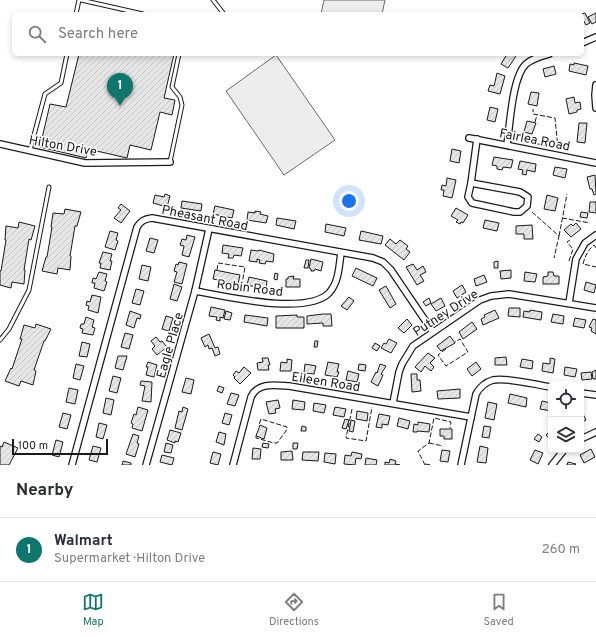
<!DOCTYPE html>
<html lang="en">
<head>
<meta charset="utf-8">
<style>
	body { margin:0; font-family:Overpass,sans-serif; background:#f7f7f7; color:#2b2b33 }
	.controls { position:absolute; right:12px; bottom:12px; display:grid; overflow:hidden; border-radius:6px; box-shadow:0 2px 6px #0003 }
	.controls button { width:36px; height:36px; display:grid; place-items:center; padding:0; border:0; border-bottom:1px solid #e1e1e2; background:#fff; color:#2b2b33; font:20px sans-serif }
	.scale { position:absolute; left:12px; bottom:10px; width:96px; box-sizing:border-box; padding-left:4px; border:2px solid #1a1a1a; border-top:0; font-size:11px; line-height:14px; white-space:nowrap; color:#1a1a1a; -webkit-text-stroke:3px #fff; paint-order:stroke }
	.you { position:absolute; left:349px; top:201px; width:14px; height:14px; margin:-10px; border:3px solid #fff; border-radius:50%; background:#1a73e8; box-shadow:0 0 0 6px #1a73e833 }
	.badge { display:grid; place-items:center; width:26px; height:26px; border-radius:50%; background:#0f766e; color:#fff; font-size:13px; font-weight:700 }
	.pin { position:absolute; translate:-50% -33px; filter:drop-shadow(0 1px 2px #0008) }
	.pin::after { content:''; position:absolute; top:21px; width:14px; height:12px; background:inherit; clip-path:polygon(0 0,100% 0,50% 100%) }
	.list { margin:0; padding:0; list-style:none }
	h2 { display:flex; justify-content:space-between; align-items:center; height:52px; margin:0; padding:0 16px; font-size:17px }
	h2 small { font-size:13px; font-weight:400; color:#7c7c81 }
	.list li { display:grid; grid-template-columns:26px 1fr auto; gap:12px; align-items:center; box-sizing:border-box; height:64px; padding:0 16px; border-top:1px solid #e1e1e2 }
	.list b { display:block; font-size:15px; white-space:nowrap }
	.list p { margin:0; font-size:13px; white-space:nowrap; color:#7c7c81 }
	.list em { font-size:13px; font-style:normal; color:#7c7c81 }
	.icon { flex:none; width:22px; height:22px; fill:none; stroke:currentColor; stroke-width:2; stroke-linecap:round; stroke-linejoin:round }
	.map { position:relative; flex:none; width:596px; height:465px; overflow:hidden }
	.search { position:absolute; background:#fff; box-shadow:0 2px 6px #0003; left:12px; right:12px; top:12px; height:44px; display:flex; align-items:center; gap:10px; box-sizing:border-box; padding:0 14px; border-radius:6px; color:#7c7c81; font-size:15px }
	.sheet { height:116px; background:#fff }
	nav { display:flex; justify-content:space-around; align-items:center; box-sizing:border-box; height:56px; border-top:1px solid #e1e1e2; background:#fff; font-size:11px; color:#7c7c81 }
	nav a { display:grid; justify-items:center; gap:2px }
	nav .on { color:#0f766e }
	.map>svg:first-child { display:block }
</style>
</head>
<body>
<div class="map">
<svg width="596" height="465" viewBox="0 0 596 465">
	<defs>
		<pattern id="building-hatch" width="6" height="6" patternUnits="userSpaceOnUse"><rect width="6" height="6" fill="#e6e6e6"/><path d="M-1 1l2-2M0 6l6-6M5 7l2-2" fill="none" stroke="#c5c5c5"/></pattern>
	</defs>
	<rect width="100%" height="100%" fill="#fff"/>
	<g fill="#ededed" stroke="#6a6a6a">
		<path d="M324,0H385L382,14H321Z"/>
		<path d="M276,55L335,140L284,175L226,91Z"/>
	</g>
	<g fill="url(#building-hatch)" stroke="#1a1a1a">
		<path d="M585,13L590,23L586,25L582,18V14Z"/>
		<path d="M596,13V22L592,24L588,17Z"/>
		<path d="M79,54H174L164,98L175,100L172,115L160,112L151,150L130,145L127,158L88,149L86,158L40,147L50,104L66,107Z"/>
		<path d="M507,54H512L516,56L508,68L501,64Z"/>
		<path d="M574,63L588,66L586,75L569,71L570,64L574,65Z"/>
		<path d="M554,66L556,74L545,77L543,69Z"/>
		<path d="M497,73L505,76L500,94L488,91L490,85L494,86Z"/>
		<path d="M531,92L539,93L537,106L528,104Z"/>
		<path d="M574,97L575,103L580,102L581,109L577,110V112L569,114L566,99Z"/>
		<path d="M490,107L498,109L495,122L487,120Z"/>
		<path d="M527,121L536,123L532,134L524,132Z"/>
		<path d="M579,123H587L585,143L577,142Z"/>
		<path d="M452,149L461,151L459,163L450,161Z"/>
		<path d="M494,157L513,160L511,168L503,167L502,170L497,169V166L492,165Z"/>
		<path d="M520,161L536,164L535,172L527,170L526,175L522,174L523,170L518,169Z"/>
		<path d="M555,167L567,169L565,178L553,175Z"/>
		<path d="M595,175L596,194L594,195L592,189H590L587,177Z"/>
		<path d="M447,178L456,180L452,198L443,196L444,190H441L442,185L446,186Z"/>
		<path d="M165,194L170,196L167,207L153,203L155,195L164,197Z"/>
		<path d="M547,195L558,198L555,211L544,209Z"/>
		<path d="M182,201L202,204L201,211L181,208Z"/>
		<path d="M590,202H596V213L589,212Z"/>
		<path d="M121,204L130,211L121,223L114,218L121,210L118,208Z"/>
		<path d="M215,206L234,210L232,218L213,214Z"/>
		<path d="M456,208L468,215L463,223L461,222L460,224L456,222L458,220L451,216Z"/>
		<path d="M65,209L81,212L77,226H75L70,256H71L70,270L58,268L57,274L42,271L46,257H47L52,227H51L53,213L64,214Z"/>
		<path d="M255,211L261,212L260,214L268,216L266,223L247,220L248,212L255,213Z"/>
		<path d="M581,212L588,213L587,218L580,217Z"/>
		<path d="M277,218L296,221L294,229L276,225Z"/>
		<path d="M485,220L499,223L497,231L483,228Z"/>
		<path d="M19,222L35,226L31,240L29,239L24,270H25L24,284L12,282L11,288L7,287L0,285V271H1L6,240H5L6,226L18,228Z"/>
		<path d="M576,223L581,229L571,237L564,230L571,224L573,226Z"/>
		<path d="M326,224L346,228L344,236L325,232Z"/>
		<path d="M532,225L533,239H524V234H516V226Z"/>
		<path d="M110,231L118,233L116,240L118,241L115,250L105,247Z"/>
		<path d="M361,231L383,236L381,244L359,240Z"/>
		<path d="M187,235L195,237L189,257L182,255L184,246L180,245L182,239L186,240Z"/>
		<path d="M150,238L158,240L154,253L146,251Z"/>
		<path d="M390,239L396,244L400,240L408,246L406,249L410,252L404,260L385,245Z"/>
		<path d="M223,245L243,248L241,256L234,255L233,258H228L229,254L222,253Z"/>
		<path d="M251,250L258,251L259,250L274,254L273,262L266,261L265,264L259,263L260,260L257,259V262L249,261Z"/>
		<path d="M103,252L112,254L110,261H112L110,270L100,268L101,263H99Z"/>
		<path d="M311,259L323,262L321,271L315,269L314,271H311V269L309,268Z"/>
		<path d="M306,260H309L308,268H304Z"/>
		<path d="M498,261V268H494V262Z"/>
		<path d="M179,262L187,264L182,284L174,282L177,272L174,271L176,264L178,265Z"/>
		<path d="M413,264L417,270L423,266L426,272L420,275L424,281L417,285L406,267Z"/>
		<path d="M142,265L151,267L148,281L139,279Z"/>
		<path d="M356,268L377,278L373,286L352,276Z"/>
		<path d="M215,270L240,275L238,284L213,279Z"/>
		<path d="M511,270V278L501,279L500,271Z"/>
		<path d="M99,272L107,274L105,281L107,282L104,291L94,288L95,283H92L93,278L96,279Z"/>
		<path d="M525,272L537,274L535,282L524,281Z"/>
		<path d="M548,272H553L554,276H559V284H543V277L548,276Z"/>
		<path d="M275,273L278,274L277,280L274,279Z"/>
		<path d="M484,275L487,282L476,286L474,279Z"/>
		<path d="M294,276L293,279H300V287H286V279H288V277Z"/>
		<path d="M249,277L267,281L266,289L247,285Z"/>
		<path d="M586,282L596,285L594,293L584,290Z"/>
		<path d="M174,284L182,287L177,301L170,299Z"/>
		<path d="M462,285L466,292L457,298L453,291Z"/>
		<path d="M386,286L396,304L390,308L379,290Z"/>
		<path d="M136,289L144,291L140,305L132,303Z"/>
		<path d="M92,295L101,297L98,313L88,310L89,306L86,305L87,301L90,302Z"/>
		<path d="M349,297L354,301L347,310L341,306Z"/>
		<path d="M429,298L431,303L426,306L423,302Z"/>
		<path d="M441,298L445,306L436,311L431,304Z"/>
		<path d="M211,307L225,310L223,318L220,317V321L216,320L217,317L209,316Z"/>
		<path d="M509,308H520V317L508,316Z"/>
		<path d="M495,310L499,318L483,325L481,319L485,317L484,315Z"/>
		<path d="M530,310L542,312L541,320L523,317L524,311L530,312Z"/>
		<path d="M130,311L141,315L140,319L137,318L134,328L126,325Z"/>
		<path d="M226,311L232,313L230,320L224,319Z"/>
		<path d="M323,314H331L332,326H323V323L307,324V316Z"/>
		<path d="M553,314L564,316L563,324L551,322Z"/>
		<path d="M245,315L268,318L267,326L244,322Z"/>
		<path d="M297,315V317H304V328H276V316Z"/>
		<path d="M166,316L173,318L169,331L162,329Z"/>
		<path d="M86,317L94,320L92,327L95,328L93,335L82,333L83,329L80,328L81,324H84Z"/>
		<path d="M575,318L586,320L584,328L573,326Z"/>
		<path d="M407,319L412,325L404,333L398,328Z"/>
		<path d="M593,319L596,320V334L591,331L592,328L589,327Z"/>
		<path d="M472,322L477,329L463,339L459,332Z"/>
		<path d="M36,324L51,329L45,341H44L34,370L36,371L33,385L21,381L19,386L5,381L11,368L12,369L22,339H20L24,325L35,328Z"/>
		<path d="M125,333L133,335L129,349L121,347Z"/>
		<path d="M209,334L215,348L218,347L220,354L215,356L212,348L209,349L208,345L205,347L201,338Z"/>
		<path d="M450,336L455,343L441,351L437,346Z"/>
		<path d="M156,337L160,342L162,341L167,347L157,355L152,349L155,346L151,341Z"/>
		<path d="M389,339L397,343L391,353L381,348L384,343L386,344Z"/>
		<path d="M315,341H318L317,347H314Z"/>
		<path d="M82,342L90,344L87,357L79,356Z"/>
		<path d="M375,343L380,346L377,351L372,348Z"/>
		<path d="M428,353L435,358L430,363L434,367L431,371L425,366L421,372L415,367Z"/>
		<path d="M118,356H127L123,370L115,368Z"/>
		<path d="M506,357L507,365H495V358Z"/>
		<path d="M262,358H268L270,365H268L269,370H258L257,363L263,362Z"/>
		<path d="M550,358L555,359L553,373L542,371L543,363L550,364Z"/>
		<path d="M287,359L292,360L291,371H280L281,362L287,363Z"/>
		<path d="M522,359L533,361L532,369L520,367Z"/>
		<path d="M148,362L157,365L154,377L146,375L148,367H146Z"/>
		<path d="M328,362L339,364L337,372H339L337,377L325,375Z"/>
		<path d="M476,362L481,369L472,376L467,369Z"/>
		<path d="M76,364L84,366L80,380L73,378Z"/>
		<path d="M305,364L316,366L314,374L304,373Z"/>
		<path d="M359,364L366,365L365,371L358,370Z"/>
		<path d="M380,364L386,366L381,374L383,375L378,386L371,382L376,372L377,373Z"/>
		<path d="M244,367L251,373L240,384L234,378L235,377L233,375L236,371L239,373Z"/>
		<path d="M565,367L577,369L575,377L564,375Z"/>
		<path d="M596,370V379H593L592,372Z"/>
		<path d="M348,371L359,374L357,382L346,380Z"/>
		<path d="M591,372L592,379L582,380L581,373Z"/>
		<path d="M411,374H417V380H420L421,391L412,392Z"/>
		<path d="M113,376L121,378L117,393L109,391Z"/>
		<path d="M186,378L194,380L191,394L182,392Z"/>
		<path d="M141,381L152,382L151,402L142,401L145,386L140,385Z"/>
		<path d="M219,386L224,388L222,393L217,391Z"/>
		<path d="M69,388L78,390L75,404L66,402Z"/>
		<path d="M460,389V398L438,399L437,391Z"/>
		<path d="M231,393L239,395L235,406L227,404Z"/>
		<path d="M510,394L527,398L526,407L508,403Z"/>
		<path d="M106,398L114,400L111,415L103,413Z"/>
		<path d="M278,400L280,408L275,409L276,413L269,414L266,402Z"/>
		<path d="M293,400L305,402L304,410L292,409Z"/>
		<path d="M542,401L551,403V411L540,409Z"/>
		<path d="M488,402L497,404L494,420L485,418Z"/>
		<path d="M314,403L326,405L324,413L313,411Z"/>
		<path d="M138,407L148,410L142,431L132,428L133,424L131,423L134,414L136,415Z"/>
		<path d="M183,407L188,409L182,430L175,428L179,411L182,412Z"/>
		<path d="M335,407L346,409L344,417L333,415Z"/>
		<path d="M357,411L368,413L367,421L356,419Z"/>
		<path d="M582,412L586,420L581,423V413Z"/>
		<path d="M63,413L71,415L67,429L59,427Z"/>
		<path d="M225,413L232,415L229,425L222,423Z"/>
		<path d="M379,414L390,416L388,425L382,424V428L376,427Z"/>
		<path d="M399,418L410,421L408,429L397,426Z"/>
		<path d="M345,419L349,420L346,429L342,428Z"/>
		<path d="M351,420L355,421L353,432L349,431Z"/>
		<path d="M418,422L430,424L429,432L417,431V432H413L414,424L418,425Z"/>
		<path d="M99,423L107,425L103,439L96,437Z"/>
		<path d="M260,425L267,428L264,439L256,436Z"/>
		<path d="M302,426L306,427V431H301Z"/>
		<path d="M484,426L491,427L489,438L482,437Z"/>
		<path d="M440,429H452V439H444V436H440Z"/>
		<path d="M170,430L181,433L178,442L175,441V443L167,440Z"/>
		<path d="M551,430V441L546,435Z"/>
		<path d="M219,432L226,434L224,445L216,442Z"/>
		<path d="M133,434L139,436L137,443L139,444L135,457L126,454Z"/>
		<path d="M538,434L542,437L539,442L534,439Z"/>
		<path d="M56,440L63,442L59,457L52,455Z"/>
		<path d="M4,442L18,448L9,465H0V446L2,447Z"/>
		<path d="M166,443L173,445L171,453L164,452Z"/>
		<path d="M263,443L269,444L268,448L262,447Z"/>
		<path d="M293,443H298L297,449H293Z"/>
		<path d="M93,446L101,448L97,462L89,460Z"/>
		<path d="M480,446L488,448L486,463L477,462Z"/>
		<path d="M253,448L261,449L260,459H252Z"/>
		<path d="M591,449L595,457L584,463L580,455Z"/>
		<path d="M442,450L450,451L448,462L440,461Z"/>
		<path d="M535,450L543,453L538,464L530,460Z"/>
		<path d="M292,451L293,460H281V452Z"/>
		<path d="M213,452L221,454L218,465L210,463Z"/>
		<path d="M303,452H319L318,461L302,460Z"/>
		<path d="M352,452L362,454L361,459L356,458L355,465L344,464L345,455L351,456Z"/>
		<path d="M325,453L336,454L335,464L324,462Z"/>
		<path d="M162,455L174,458L172,465L160,462Z"/>
		<path d="M366,458L377,460L376,465H365Z"/>
		<path d="M390,459L396,461L395,464L400,465H385V462L389,463Z"/>
		<path d="M123,461L131,463V465H122Z"/>
		<path d="M568,462L576,464L575,465H567Z"/>
	</g>
	<g fill="none" stroke-linecap="round" stroke-linejoin="round">
		<g stroke="#1a1a1a" stroke-width="5">
			<g id="service">
				<path d="M81,0L143,14"/>
				<path d="M213,0L224,14"/>
				<path d="M76,14L79,0"/>
				<path d="M30,150L45,94L61,83L67,54"/>
				<path d="M170,162L182,105L180,97L172,87L179,54"/>
				<path d="M0,340L9,329L29,290L49,187"/>
			</g>
		</g>
		<g stroke="#1a1a1a" stroke-width="8">
			<g id="minor">
				<path d="M582,43L596,37"/>
				<path d="M596,85L595,95L596,108"/>
				<path d="M469,138L596,163"/>
				<path d="M0,144L85,163L170,162"/>
				<path d="M507,145C510,125 512,77 526,64C532,59 541,56 549,54"/>
				<path d="M471,183L520,192L528,197L527,206L520,212H514L472,203L468,197Z"/>
				<path d="M471,183L477,139"/>
				<path d="M195,291C225,296 306,316 329,293C339,282 339,266 341,253"/>
				<path d="M569,303L576,259L585,243L596,235"/>
				<path d="M581,393L596,395"/>
				<path d="M393,403L399,372L402,364L413,346L480,300L491,296L509,294L596,308"/>
				<path d="M581,439L596,432"/>
				<path d="M72,465L137,227C141,221 144,219 152,218L373,258L383,262L391,270L433,332"/>
				<path d="M146,465L195,291L209,229"/>
				<path d="M233,465L251,397C258,382 275,385 289,386L471,417"/>
				<path d="M461,465L476,394C480,387 486,382 493,380C507,377 537,385 551,387"/>
				<path d="M552,465L564,450"/>
			</g>
		</g>
		<use href="#service" stroke="#fff" stroke-width="3"/>
		<use href="#minor" stroke="#fff" stroke-width="5.5"/>
		<g stroke="#1a1a1a" stroke-width="1" stroke-dasharray="5 2" stroke-linecap="butt">
			<path d="M535,122L537,115"/>
			<path d="M529,136L528,142L558,148L555,118L533,114V109"/>
			<path d="M532,212L559,236L554,258"/>
			<path d="M562,218L590,223"/>
			<path d="M559,236L567,194"/>
			<path d="M596,248L594,245C588,250 585,256 583,264L596,267"/>
			<path d="M569,261L573,249L567,242L570,240"/>
			<path d="M217,270L218,263L245,267L242,284H238"/>
			<path d="M446,349L438,355L446,366L468,352L460,339L455,342"/>
			<path d="M352,409L346,438L366,441L372,407"/>
			<path d="M256,436V438L274,443H277L286,431L287,427L261,419L259,425"/>
			<path d="M429,443L443,446"/>
			<path d="M425,464L432,465"/>
			<path d="M425,465L418,451L429,443L434,418L451,422L450,428"/>
		</g>
	</g>
	<g text-anchor="middle" stroke-width="3" stroke-linejoin="round" paint-order="stroke">
		<g font-size="13" fill="#1a1a1a" stroke="#fff">
			<text transform="translate(535 139) rotate(11)" y="5">Fairlea Road</text>
			<text transform="translate(63 145) rotate(10)" y="5">Hilton Drive</text>
			<text transform="translate(205 217) rotate(11)" y="5">Pheasant Road</text>
			<text transform="translate(250 287) rotate(7)" y="5">Robin Road</text>
			<text transform="translate(445 312) rotate(-33)" y="5">Putney Drive</text>
			<text transform="translate(169 345) rotate(-74)" y="5">Eagle Place</text>
			<text transform="translate(326 381) rotate(9)" y="5">Eileen Road</text>
		</g>
	</g>
</svg>
<div class="controls">
<button><svg class="icon" aria-label="locate" viewBox="0 0 24 24"><circle cx="12" cy="12" r="6"/><path d="M12 2v4M12 18v4M2 12h4M18 12h4"/></svg></button>
<button><svg class="icon" aria-label="layers" viewBox="0 0 24 24"><path d="M12 4l9 5-9 5-9-5zM3 14l9 5 9-5"/></svg></button>
</div>
<div class="scale">100 m</div>
<div class="you"></div>
<div class="pin badge" style="left:120px;top:106px">1</div>
<div class="search"><svg class="icon" aria-label="search" viewBox="0 0 24 24"><circle cx="10" cy="10" r="6"/><path d="M15 15l6 6"/></svg>Search here</div>
</div>
<section class="sheet">
<h2>Nearby<small></small></h2>
<ul class="list">
<li><span class="badge">1</span><div><b>Walmart</b><p>Supermarket · Hilton Drive</p></div><em>260 m</em></li>
</ul>
</section>
<nav>
<a class="on"><svg class="icon" aria-label="map" viewBox="0 0 24 24"><path d="M3 6l6-2 6 2 6-2v14l-6 2-6-2-6 2zM9 4v14M15 6v14"/></svg>Map</a>
<a><svg class="icon" aria-label="directions" viewBox="0 0 24 24"><path d="M12 3l9 9-9 9-9-9zM9 14v-3h6M13 9l2 2-2 2"/></svg>Directions</a>
<a><svg class="icon" aria-label="saved" viewBox="0 0 24 24"><path d="M7 4h10v16l-5-4-5 4z"/></svg>Saved</a>
</nav>
</body>
</html>
